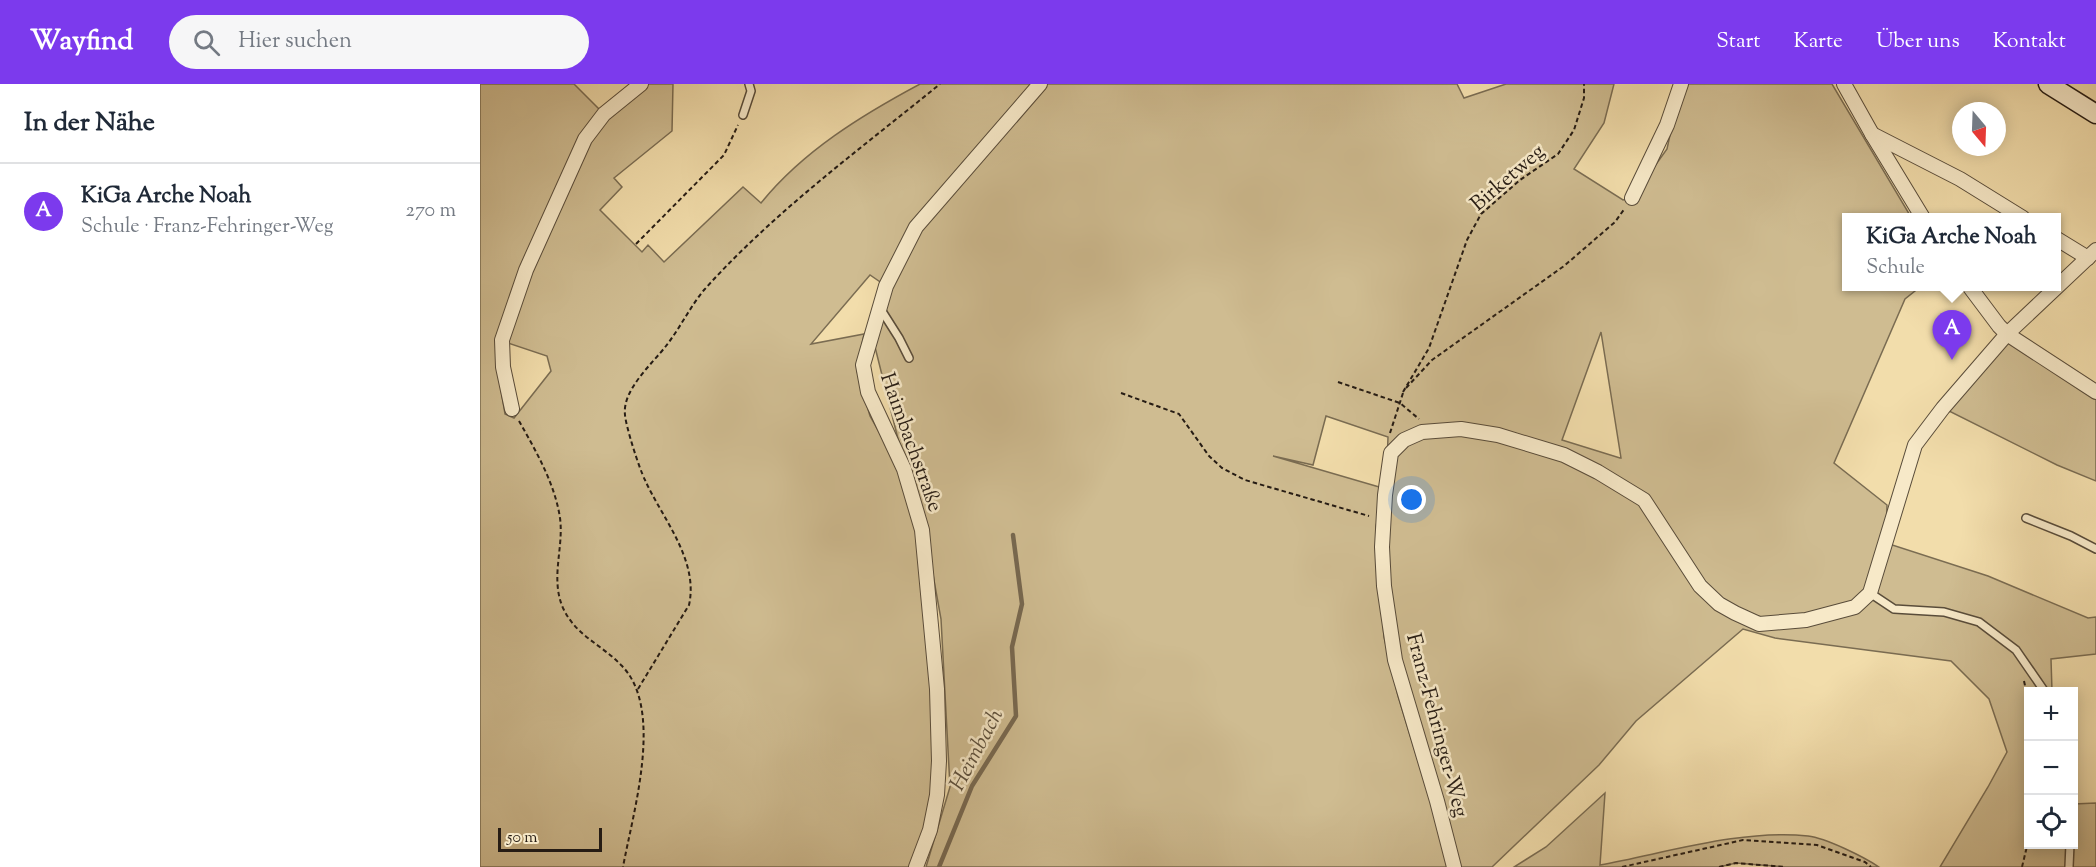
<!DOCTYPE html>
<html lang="de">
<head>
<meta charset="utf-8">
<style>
	body { margin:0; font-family:"Sorts Mill Goudy",serif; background:#f6f6f7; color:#1f2937 }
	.controls { position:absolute; right:18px; bottom:18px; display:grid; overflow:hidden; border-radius:0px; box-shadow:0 3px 15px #0003 }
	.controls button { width:54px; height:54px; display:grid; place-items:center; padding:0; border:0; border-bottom:2px solid #e0e1e3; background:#fff; color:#1f2937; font:30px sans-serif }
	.compass { position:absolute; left:1472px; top:18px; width:54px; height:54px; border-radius:50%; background:#fff; box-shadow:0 3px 15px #0003; rotate:161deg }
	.scale { position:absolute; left:18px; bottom:15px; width:104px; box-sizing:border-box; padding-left:6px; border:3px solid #261c14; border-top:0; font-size:16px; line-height:21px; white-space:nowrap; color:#261c14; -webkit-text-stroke:4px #f7e9c8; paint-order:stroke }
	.you { position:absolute; left:932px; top:416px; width:21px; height:21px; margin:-15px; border:4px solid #fff; border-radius:50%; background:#1a73e8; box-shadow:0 0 0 9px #1a73e833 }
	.badge { display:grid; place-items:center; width:39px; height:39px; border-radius:50%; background:#7c3aed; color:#fff; font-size:20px; font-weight:700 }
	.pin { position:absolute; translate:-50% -50px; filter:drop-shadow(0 2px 3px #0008) }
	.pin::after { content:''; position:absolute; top:32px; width:21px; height:18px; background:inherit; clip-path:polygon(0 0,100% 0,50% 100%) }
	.popup { position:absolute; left:1362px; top:129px; width:219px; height:78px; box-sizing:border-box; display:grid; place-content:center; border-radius:0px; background:#fff; filter:drop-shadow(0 2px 4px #0005); font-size:20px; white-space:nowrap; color:#747a83 }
	.popup b { font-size:22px; color:#1f2937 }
	.popup::after { content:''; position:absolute; left:50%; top:100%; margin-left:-12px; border:12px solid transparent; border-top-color:#fff }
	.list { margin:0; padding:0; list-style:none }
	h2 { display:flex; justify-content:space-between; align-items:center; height:78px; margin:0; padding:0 24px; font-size:26px }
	h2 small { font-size:20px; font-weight:400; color:#747a83 }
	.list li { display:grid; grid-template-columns:39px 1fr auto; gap:18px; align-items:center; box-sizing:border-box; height:96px; padding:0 24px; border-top:2px solid #e0e1e3 }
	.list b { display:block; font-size:22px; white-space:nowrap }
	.list p { margin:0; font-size:20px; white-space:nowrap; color:#747a83 }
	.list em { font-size:20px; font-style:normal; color:#747a83 }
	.icon { flex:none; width:33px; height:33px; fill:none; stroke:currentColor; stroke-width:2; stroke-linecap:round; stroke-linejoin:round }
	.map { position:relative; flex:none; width:1616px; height:783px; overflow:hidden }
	header { display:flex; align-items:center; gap:36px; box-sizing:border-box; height:84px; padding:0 30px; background:#7c3aed; color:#fff }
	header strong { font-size:28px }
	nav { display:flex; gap:33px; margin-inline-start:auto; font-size:21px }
	.search { width:420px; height:54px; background:#f6f6f7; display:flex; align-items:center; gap:15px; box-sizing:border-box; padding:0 21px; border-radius:33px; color:#747a83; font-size:22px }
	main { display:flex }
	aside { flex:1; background:#fff }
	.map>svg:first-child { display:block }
</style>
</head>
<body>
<header>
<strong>Wayfind</strong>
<div class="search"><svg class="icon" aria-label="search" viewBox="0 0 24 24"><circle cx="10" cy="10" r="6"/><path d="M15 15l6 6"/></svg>Hier suchen</div>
<nav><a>Start</a><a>Karte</a><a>Über uns</a><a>Kontakt</a></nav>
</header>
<main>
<aside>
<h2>In der Nähe<small></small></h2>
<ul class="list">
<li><span class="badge">A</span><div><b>KiGa Arche Noah</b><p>Schule · Franz-Fehringer-Weg</p></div><em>270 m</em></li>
</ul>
</aside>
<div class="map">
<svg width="1616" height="783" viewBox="0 0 1616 783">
	<rect width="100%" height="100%" fill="#f2ddab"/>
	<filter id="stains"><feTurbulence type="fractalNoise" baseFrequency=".00333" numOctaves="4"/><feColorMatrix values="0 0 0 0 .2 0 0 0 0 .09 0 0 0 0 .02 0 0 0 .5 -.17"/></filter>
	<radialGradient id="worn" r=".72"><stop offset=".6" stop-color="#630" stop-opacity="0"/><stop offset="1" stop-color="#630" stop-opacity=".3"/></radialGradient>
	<g fill="#cfbc91" stroke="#7a6c52" stroke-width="1.5" fill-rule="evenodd">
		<path d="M0,0H94L124,30L161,0H193L192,47L134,94L142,103L120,126L162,168L168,161L184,178L263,103L281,119C323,67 382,31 440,0H977L984,14L1026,0H1134L1124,39L1094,85L1143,116L1152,114L1187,65L1201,0H1352L1431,133L1367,134V202L1440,203L1425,215L1354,379L1407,421L1406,459L1508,492L1608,534L1616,533V570L1571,575L1572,607L1548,608V760H1594V720L1616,719V783H1460L1508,703L1527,668L1509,615L1471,577L1295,554L1263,545L1156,637L1119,681L1012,783H979L937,642L911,530L905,408L896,442L904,553L918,612L967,771L969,783H446L470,703L461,535L443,435L419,359L392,251L406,202L390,191L331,260L384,250L377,287L390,332L426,396L439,452L456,601L455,703L434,783H0ZM1121,248L1141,374H1140L1082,356ZM22,257L67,272L71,287L34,334L25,330L20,300ZM846,332L908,353L906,405L793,372L833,381Z"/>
		<path d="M1527,250L1616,308V397L1577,381L1463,324Z"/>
		<path d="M1125,709L1120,781C1186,769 1261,745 1328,752C1346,754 1384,773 1399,783H1305L1256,779L1239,783H1034L1066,763Z"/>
	</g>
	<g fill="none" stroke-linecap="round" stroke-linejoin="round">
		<path stroke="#776850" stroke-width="4.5" d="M459,783L492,702L536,632L532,563L542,520L533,451"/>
		<g stroke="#594c3a" stroke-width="10">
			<g id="service">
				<path d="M263,31L271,7L269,0"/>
				<path d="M400,224L419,254L429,274"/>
				<path d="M1546,434L1591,452L1616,465"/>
				<path d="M1390,509L1414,525L1464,528L1499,538L1536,566L1565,608"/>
				<path d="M1589,783L1590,760"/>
			</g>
		</g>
		<g stroke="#594c3a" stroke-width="16">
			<g id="minor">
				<path d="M1364,0L1392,50L1443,134"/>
				<path d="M1392,50L1480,95L1543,134"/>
				<path d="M1152,114L1187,41L1201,0"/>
				<path d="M1577,155L1608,174"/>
				<path d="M1489,202L1519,242L1527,250L1616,308"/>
				<path d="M32,325L23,283L22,256L46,186L105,55L124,30L161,0"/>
				<path d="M436,783L450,746L457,711L459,677L457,605L442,446L424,385L388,308L383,281L406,202L436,143L560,0"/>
				<path d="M974,783L957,717L915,576L904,502L902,463L905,411L911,369L924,356L942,348L981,345L1018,351L1084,371L1118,388L1164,416L1220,502L1239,520L1255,529L1279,540L1326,536L1375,523L1390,509L1435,361L1463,324L1527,250L1616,166"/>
			</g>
		</g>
		<g stroke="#261c14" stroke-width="21">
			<path id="secondary" d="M1568,0L1616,30"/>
		</g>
		<g stroke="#261c14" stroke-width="2" stroke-dasharray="4.5 3" stroke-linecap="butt">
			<path d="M156,160L244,71L258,41"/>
			<path d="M858,298L920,319L939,335"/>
			<path d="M926,304L952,276L1084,182L1135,138L1145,124"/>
			<path d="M923,308L949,264L987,156L1001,130L1040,96L1078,70L1094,46L1104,14V0"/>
			<path d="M641,309L699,330L729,372L742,384L765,396L889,432"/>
			<path d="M39,337C56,367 75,400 80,434C84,464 70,494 83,524C96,552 121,560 141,581C185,624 153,728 143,783"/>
			<path d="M910,349L923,309"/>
			<path d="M1544,597L1548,615"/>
			<path d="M158,605L209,521C219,476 182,434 165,396C159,384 146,343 145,331C142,306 172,280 186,262C200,244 210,223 224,206C294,128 379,66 460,0"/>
			<path d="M1142,783L1263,756L1337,761L1385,778L1391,783"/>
			<path d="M1239,783L1256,779L1305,783"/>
			<path d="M1542,783L1548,758"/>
		</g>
		<use href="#service" stroke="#f7e9c8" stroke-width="7"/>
		<use href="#minor" stroke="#f7e9c8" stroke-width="14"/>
		<use href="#secondary" stroke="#f7e9c8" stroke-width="18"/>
	</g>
	<g text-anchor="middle" stroke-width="5" stroke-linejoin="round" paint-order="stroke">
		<g font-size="21" fill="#261c14" stroke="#f7e9c8">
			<text transform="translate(1027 93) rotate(-41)" y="7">Birketweg</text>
			<text transform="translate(432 358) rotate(70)" y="7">Haimbachstraße</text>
			<text transform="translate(958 641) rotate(75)" y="7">Franz-Fehringer-Weg</text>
		</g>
		<g font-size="22" font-style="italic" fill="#5c4f3c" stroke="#f7e9c8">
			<text transform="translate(495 665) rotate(-62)" y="8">Heimbach</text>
		</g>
	</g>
	<rect width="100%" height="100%" filter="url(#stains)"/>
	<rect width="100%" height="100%" fill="url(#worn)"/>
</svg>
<div class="controls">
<button>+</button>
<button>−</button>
<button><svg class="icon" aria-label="locate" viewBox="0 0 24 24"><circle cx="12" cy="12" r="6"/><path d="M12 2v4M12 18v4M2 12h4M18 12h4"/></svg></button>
</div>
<svg class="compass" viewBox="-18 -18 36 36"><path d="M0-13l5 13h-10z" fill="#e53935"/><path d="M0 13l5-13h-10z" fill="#747a83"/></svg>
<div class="scale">50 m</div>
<div class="you"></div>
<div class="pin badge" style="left:1472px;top:276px">A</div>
<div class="popup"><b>KiGa Arche Noah</b>Schule</div>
</div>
</main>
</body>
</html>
